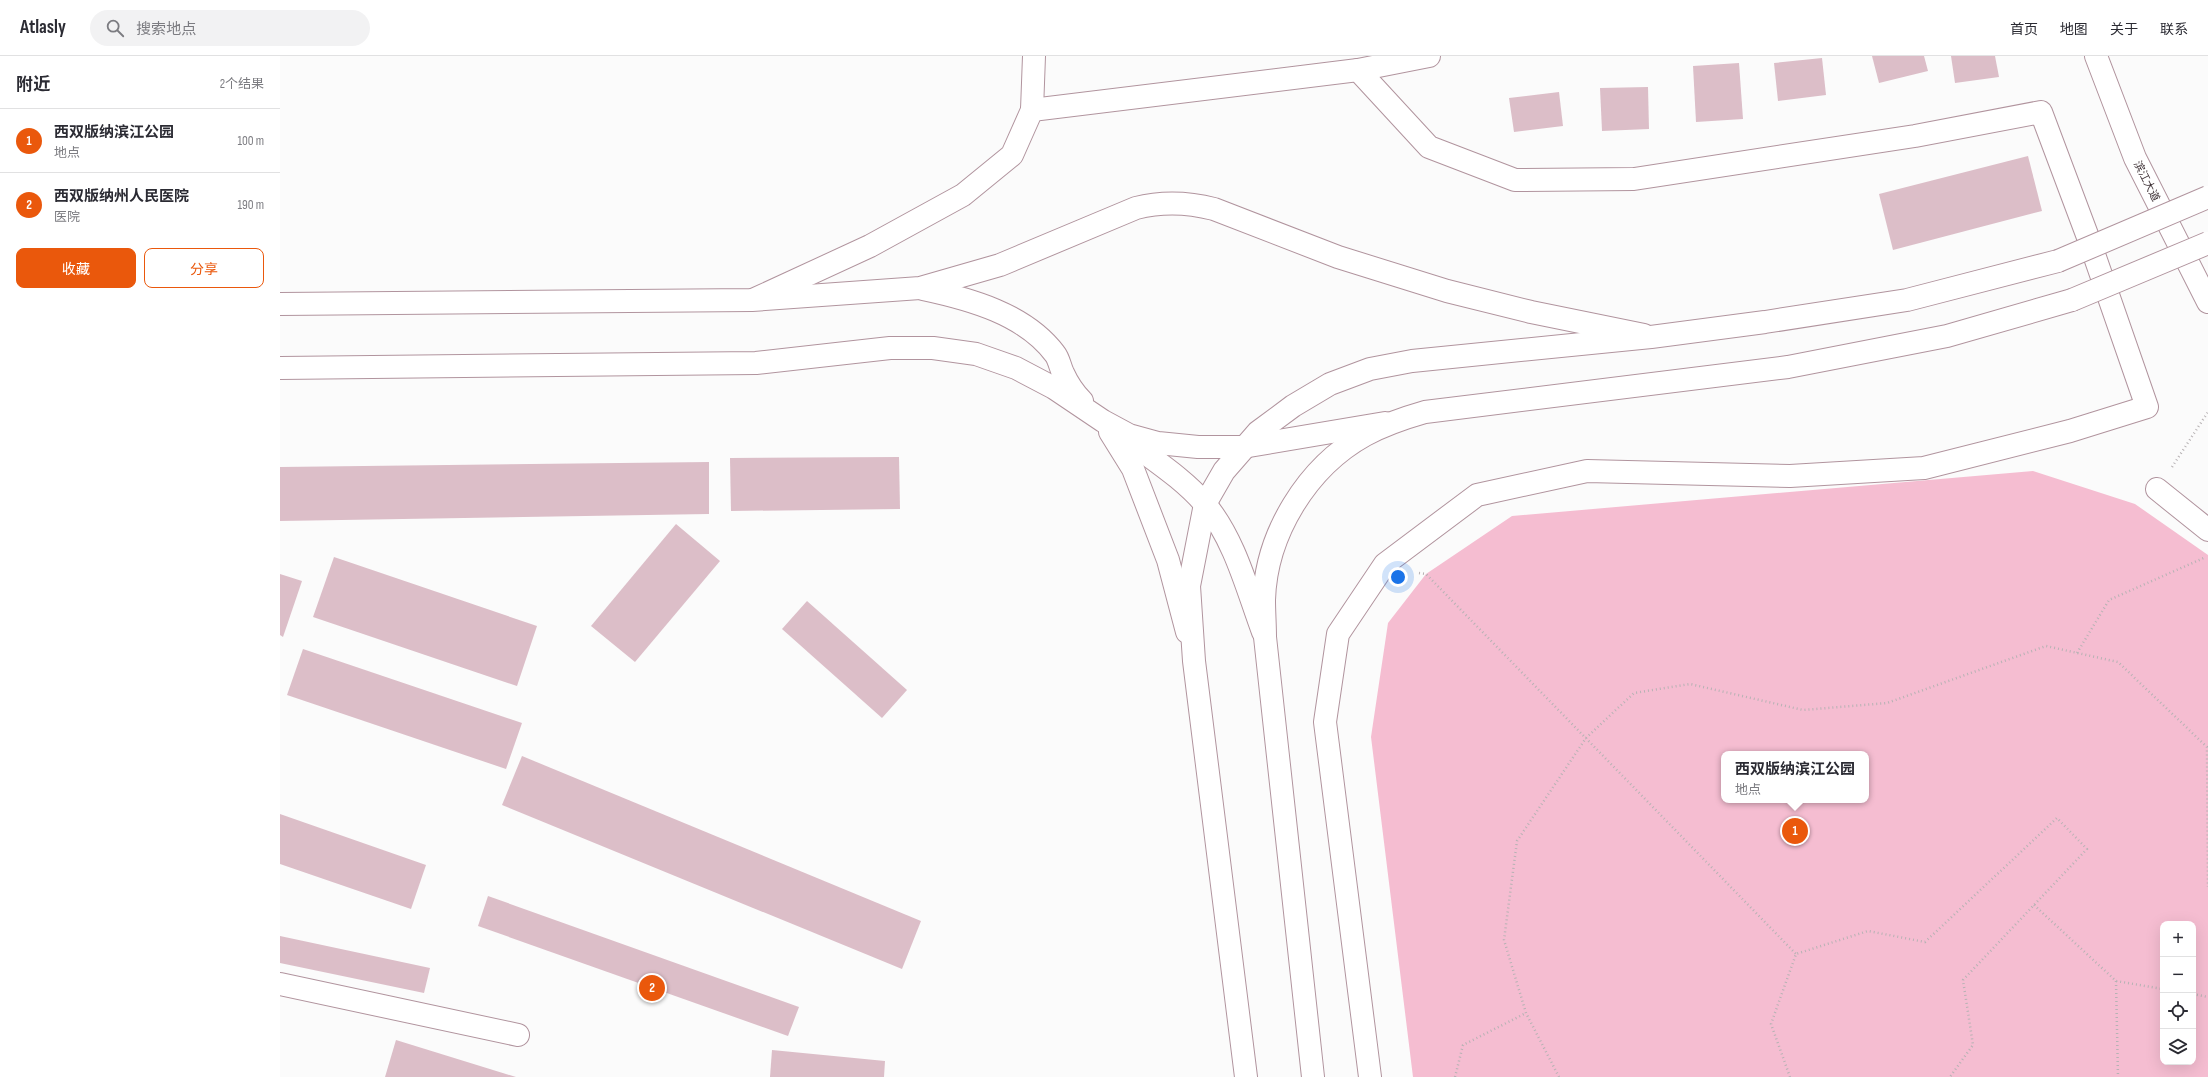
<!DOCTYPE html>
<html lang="zh">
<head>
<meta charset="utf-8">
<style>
	body { margin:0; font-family:"Sofia Sans Condensed","Noto Sans SC",sans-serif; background:#f2f2f3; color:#2b2b33 }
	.controls { position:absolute; right:12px; bottom:12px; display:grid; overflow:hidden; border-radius:8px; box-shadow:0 4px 16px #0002 }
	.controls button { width:36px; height:36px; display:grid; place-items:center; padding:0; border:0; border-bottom:1px solid #e1e1e2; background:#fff; color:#2b2b33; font:20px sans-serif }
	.you { position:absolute; left:1118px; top:521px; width:14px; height:14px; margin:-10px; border:3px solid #fff; border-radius:50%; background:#1a73e8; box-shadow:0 0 0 6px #1a73e833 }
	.badge { display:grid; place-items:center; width:26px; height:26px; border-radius:50%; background:#ea580c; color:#fff; font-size:13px; font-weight:700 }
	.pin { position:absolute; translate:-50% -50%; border:2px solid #fff; box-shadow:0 1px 4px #0006 }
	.popup { position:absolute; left:1441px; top:695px; width:148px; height:52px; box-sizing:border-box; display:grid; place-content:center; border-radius:8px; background:#fff; filter:drop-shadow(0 1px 3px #0005); font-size:13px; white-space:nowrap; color:#7c7c81 }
	.popup b { font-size:15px; color:#2b2b33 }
	.popup::after { content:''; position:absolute; left:50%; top:100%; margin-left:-8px; border:8px solid transparent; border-top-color:#fff }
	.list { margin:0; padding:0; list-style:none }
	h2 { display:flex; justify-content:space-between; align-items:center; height:52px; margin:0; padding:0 16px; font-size:17px }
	h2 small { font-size:13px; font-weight:400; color:#7c7c81 }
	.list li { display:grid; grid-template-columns:26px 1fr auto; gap:12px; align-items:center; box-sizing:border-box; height:64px; padding:0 16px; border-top:1px solid #e1e1e2 }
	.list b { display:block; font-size:15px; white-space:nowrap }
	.list p { margin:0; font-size:13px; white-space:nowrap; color:#7c7c81 }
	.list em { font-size:13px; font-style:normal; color:#7c7c81 }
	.actions { display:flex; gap:8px; padding:12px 16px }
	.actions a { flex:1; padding:9px 0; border:1px solid #ea580c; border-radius:8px; text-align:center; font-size:14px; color:#ea580c }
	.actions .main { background:#ea580c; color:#fff }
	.icon { flex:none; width:22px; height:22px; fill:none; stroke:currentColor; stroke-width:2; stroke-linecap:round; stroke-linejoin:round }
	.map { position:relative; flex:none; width:1928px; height:1021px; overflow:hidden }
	header { display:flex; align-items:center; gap:24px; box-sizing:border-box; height:56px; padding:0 20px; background:#fff; border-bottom:1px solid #e1e1e2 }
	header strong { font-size:19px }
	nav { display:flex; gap:22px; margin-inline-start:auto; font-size:14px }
	.search { width:280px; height:36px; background:#f2f2f3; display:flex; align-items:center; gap:10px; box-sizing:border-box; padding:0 14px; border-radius:22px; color:#7c7c81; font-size:15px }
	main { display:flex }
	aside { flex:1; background:#fff }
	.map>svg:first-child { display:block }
</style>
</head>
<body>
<header>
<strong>Atlasly</strong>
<div class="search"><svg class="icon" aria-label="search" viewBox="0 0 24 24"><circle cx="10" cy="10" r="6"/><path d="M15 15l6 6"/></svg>搜索地点</div>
<nav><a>首页</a><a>地图</a><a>关于</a><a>联系</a></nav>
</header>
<main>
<aside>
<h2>附近<small>2个结果</small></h2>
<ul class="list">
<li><span class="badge">1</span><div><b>西双版纳滨江公园</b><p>地点</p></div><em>100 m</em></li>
<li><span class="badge">2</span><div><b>西双版纳州人民医院</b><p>医院</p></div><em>190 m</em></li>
</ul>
<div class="actions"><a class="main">收藏</a><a>分享</a></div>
</aside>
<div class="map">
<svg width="1928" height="1021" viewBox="0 0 1928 1021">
	<rect width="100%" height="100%" fill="#fbfbfb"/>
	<path fill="#f5bdd1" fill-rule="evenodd" d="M1753,415L1855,448L1928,499V1021H1133L1091,681L1108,567L1146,518L1232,460ZM1444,698H1586V744H1444ZM1883,868H1913V1006H1883Z"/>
	<g fill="#dcbec8">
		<path d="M1592,0H1644L1648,15L1599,27Z"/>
		<path d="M1671,0H1715L1719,21L1675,27Z"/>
		<path d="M1542,2L1546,39L1498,45L1494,7Z"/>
		<path d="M1459,7L1463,63L1416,66L1413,10Z"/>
		<path d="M1368,31L1369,73L1322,75L1320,32Z"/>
		<path d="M1279,36L1283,70L1234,76L1229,42Z"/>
		<path d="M1748,100L1762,155L1613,194L1599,138Z"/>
		<path d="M619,401L620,453L451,455L450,402Z"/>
		<path d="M429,406V458L0,465V411Z"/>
		<path d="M396,468L440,505L355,606L311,570Z"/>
		<path d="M54,501L257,570L237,630L33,561Z"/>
		<path d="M0,518L22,525L3,581L0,579Z"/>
		<path d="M527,545L627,634L602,662L502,573Z"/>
		<path d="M23,593L242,667L226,713L7,639Z"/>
		<path d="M242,700L641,865L622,913L222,749Z"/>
		<path d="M0,758L146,809L131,853L0,808Z"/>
		<path d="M208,840L519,951L508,980L198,870Z"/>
		<path d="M0,880L150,912L144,937L0,907Z"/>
		<path d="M116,984L236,1021H105Z"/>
		<path d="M492,994L605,1005L604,1021H490Z"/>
	</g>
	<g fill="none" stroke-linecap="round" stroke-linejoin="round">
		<g stroke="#b1949e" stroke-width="24">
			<g id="street">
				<path d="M1816,0L1855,102L1928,246"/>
				<path d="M1078,14L1149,91L1235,124L1354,123L1635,80L1761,56L1809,184L1867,351L1790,375L1644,412L1510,420L1307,415L1197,439L1105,508L1058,578L1045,666L1090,1021"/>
				<path d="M752,54L754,0"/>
				<path d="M475,243L590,190L683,139L732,99L752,54L1078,14L1149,0"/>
				<path d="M1877,433L1928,474"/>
				<path d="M0,928L238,979"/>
			</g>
		</g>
		<g stroke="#b1949e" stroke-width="24">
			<g id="secondary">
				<path d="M643,233C690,243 745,258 775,298C779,303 780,311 783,317C788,328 794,337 802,345"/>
				<path d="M0,248L472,244L640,232L720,209L856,152C883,145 907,146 934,153L1058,201L1167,235L1251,256L1364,279"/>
				<path d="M0,312L476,307L610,292H653L696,298L736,312L774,332L823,365L849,379L878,387L918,391H963L1105,367"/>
				<path d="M830,376L853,413L888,504L907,576"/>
				<path d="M845,382C872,403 903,422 925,448C955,484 967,533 983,576"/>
			</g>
		</g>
		<g stroke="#b1949e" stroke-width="24">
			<g id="highway">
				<path d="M966,1021L914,605L909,530L925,448L944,415L978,376L1013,350L1050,328L1090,313L1132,305L1371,281L1485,266L1627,244L1778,205"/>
				<path d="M1033,1021L985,581C985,569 984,556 984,544C986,478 1027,411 1085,379C1104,369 1124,362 1145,356L1508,311L1667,280L1792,244"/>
			</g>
		</g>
		<g stroke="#b7b2b4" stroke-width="2.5" stroke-dasharray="1 3" stroke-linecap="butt">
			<path d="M1892,411L1928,356"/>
			<path d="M1139,517L1146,518L1516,898"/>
			<path d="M1797,597L1829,544L1926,501"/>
			<path d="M1754,849L1836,925L1883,933"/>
			<path d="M1836,925L1838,1021"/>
			<path d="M1913,938L1928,941"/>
			<path d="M1175,1021L1183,989L1246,957"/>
			<path d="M1279,1021L1246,957L1224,884L1237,785L1306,682L1354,637L1410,628L1523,654L1607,647L1766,590L1838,606L1927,691L1928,831"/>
			<path d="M1510,1021L1491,968L1516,898L1588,875L1645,886L1777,762L1807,793L1683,924L1693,989L1670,1021"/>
		</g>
		<use href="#street" stroke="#fff" stroke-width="22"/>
		<use href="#secondary" stroke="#fff" stroke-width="22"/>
		<use href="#highway" stroke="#fff" stroke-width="22"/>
		<g stroke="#b1949e" stroke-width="24" stroke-linecap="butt">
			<g id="highway-bridge">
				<path d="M1778,205L1928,141"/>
				<path d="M1792,244L1928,187"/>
			</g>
		</g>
		<use href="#highway-bridge" stroke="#fff" stroke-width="22"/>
	</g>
	<g text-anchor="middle" stroke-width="3" stroke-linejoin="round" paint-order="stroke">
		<g font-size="11" fill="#3d3135" stroke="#fff">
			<text transform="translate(1867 125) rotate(63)" y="4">滨江大道</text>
		</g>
	</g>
</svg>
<div class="controls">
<button>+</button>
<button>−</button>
<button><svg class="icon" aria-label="locate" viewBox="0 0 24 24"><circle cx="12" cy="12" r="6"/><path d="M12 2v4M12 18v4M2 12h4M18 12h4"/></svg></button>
<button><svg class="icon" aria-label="layers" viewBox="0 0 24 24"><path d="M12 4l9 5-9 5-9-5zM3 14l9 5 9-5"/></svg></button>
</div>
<div class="you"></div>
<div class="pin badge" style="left:1515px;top:775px">1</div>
<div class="popup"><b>西双版纳滨江公园</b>地点</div>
<div class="pin badge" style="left:372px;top:932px">2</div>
</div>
</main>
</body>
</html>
